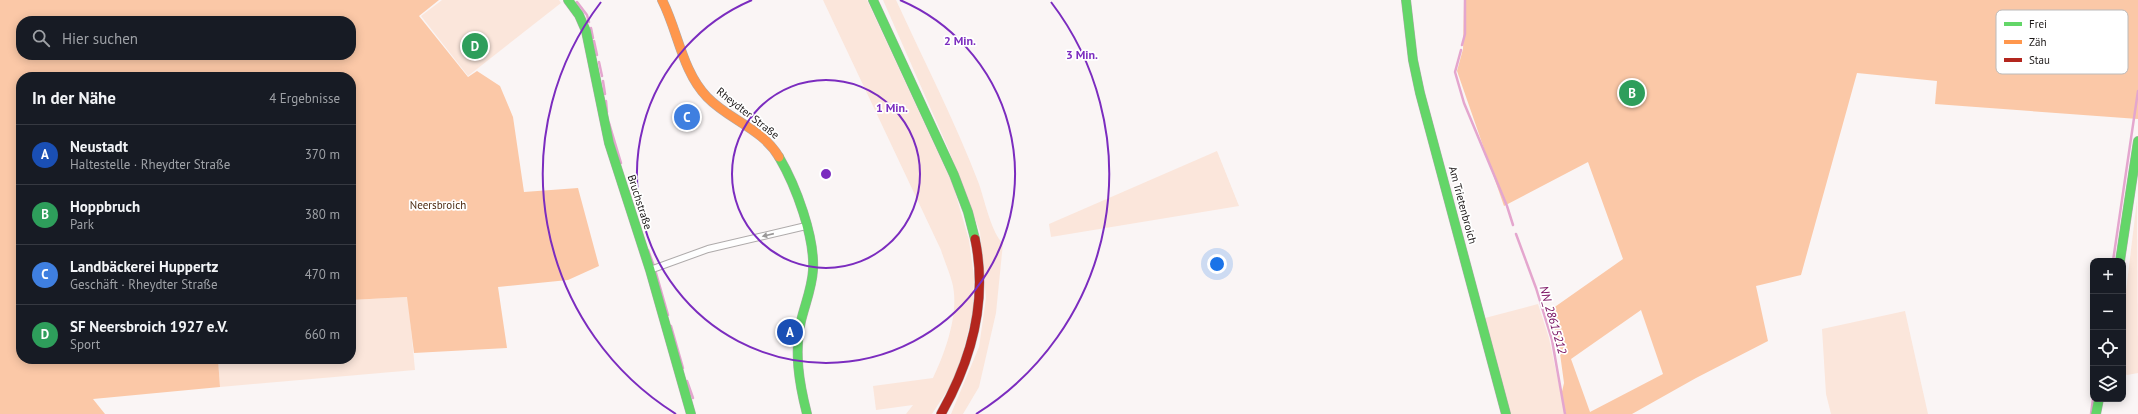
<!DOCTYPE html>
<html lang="de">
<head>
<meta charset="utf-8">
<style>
	body { margin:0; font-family:"PT Sans",sans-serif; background:#242831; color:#f1f3f6 }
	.controls { position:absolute; right:12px; bottom:12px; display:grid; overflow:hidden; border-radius:8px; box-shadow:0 2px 10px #0003 }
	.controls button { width:36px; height:36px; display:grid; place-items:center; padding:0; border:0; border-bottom:1px solid #363941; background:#171b24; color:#f1f3f6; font:20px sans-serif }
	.you { position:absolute; left:1217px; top:264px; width:14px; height:14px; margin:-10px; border:3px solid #fff; border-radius:50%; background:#1a73e8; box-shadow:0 0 0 6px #1a73e833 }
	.badge { display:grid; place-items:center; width:26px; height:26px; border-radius:50%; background:#6a6666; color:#fff; font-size:13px; font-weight:700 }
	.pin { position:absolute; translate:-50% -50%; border:2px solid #fff; box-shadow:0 1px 4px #0006 }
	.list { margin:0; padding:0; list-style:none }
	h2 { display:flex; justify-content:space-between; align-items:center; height:52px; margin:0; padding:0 16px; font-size:17px }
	h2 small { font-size:13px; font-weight:400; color:#9ea1a6 }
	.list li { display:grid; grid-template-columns:26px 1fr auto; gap:12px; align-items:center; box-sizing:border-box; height:60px; padding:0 16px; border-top:1px solid #363941 }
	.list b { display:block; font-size:15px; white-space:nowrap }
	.list p { margin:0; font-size:13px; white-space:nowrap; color:#9ea1a6 }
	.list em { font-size:13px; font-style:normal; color:#9ea1a6 }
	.icon { flex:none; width:22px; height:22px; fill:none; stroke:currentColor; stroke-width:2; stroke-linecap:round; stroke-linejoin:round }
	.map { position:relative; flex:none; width:2138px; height:414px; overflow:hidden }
	.search { position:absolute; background:#171b24; box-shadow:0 2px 10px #0003; left:16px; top:16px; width:340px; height:44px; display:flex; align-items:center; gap:10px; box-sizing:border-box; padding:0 14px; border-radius:16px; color:#9ea1a6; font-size:15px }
	.panel { position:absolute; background:#171b24; box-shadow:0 2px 10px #0003; left:16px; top:72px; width:340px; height:292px; border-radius:16px }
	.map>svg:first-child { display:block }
</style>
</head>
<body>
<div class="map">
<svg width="2138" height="414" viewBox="0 0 2138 414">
	<rect width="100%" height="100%" fill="#faf5f5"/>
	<g fill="#fbe6db">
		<path d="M442,0H559L561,3L468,76L421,16Z"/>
		<path d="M823,0H867L953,185L969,240L974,277L973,312L961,360L951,385L932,414H906L913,405L876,410L873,386L933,378C946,351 960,311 952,282C949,271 944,260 941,250Z"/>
		<path d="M883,0H896C924,61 955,121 979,184C984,198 992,235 1003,243L996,313L979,387L963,414H951L979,347L986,298L980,232L948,148Z"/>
		<path d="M1217,151L1239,206L1051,237L1049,224Z"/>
		<path d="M2137,200L2138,373L2127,375L2123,372V316Z"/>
		<path d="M408,297L415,370L220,387L218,359H351V300Z"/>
		<path d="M1538,304L1549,338L1565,414H1510L1485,318Z"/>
		<path d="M1905,311L1928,414H1831L1826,394L1822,329Z"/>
	</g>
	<g fill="#fbc8a7" fill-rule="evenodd">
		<path d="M0,0H439L419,16L468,77L477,71L500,86L513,117L524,192L578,188L599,266L568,280L498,287L507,348L414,353L407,297L351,300V77H21V359H218L220,387L93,399L105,414H0ZM21,21H351V55H21Z"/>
		<path d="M1464,0H2138V119L1935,104L1937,81L1857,73L1801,275L1756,286L1768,341L1696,378L1632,414H1566L1561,396L1564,383L1558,339L1549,311L1623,259L1588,162L1504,206L1457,71L1463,49ZM1641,310L1663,374L1590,412L1571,359Z"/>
	</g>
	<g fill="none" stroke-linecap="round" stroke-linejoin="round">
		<g stroke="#e4a6ce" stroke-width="2.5">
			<path d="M577,2L587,15L589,22"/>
			<path d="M591,28L593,38"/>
			<path d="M594,41L597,55"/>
			<path d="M1462,45L1465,34V0"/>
			<path d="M1461,50L1455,72L1464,103L1507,206L1513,225"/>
			<path d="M599,62L602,76"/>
			<path d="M603,81L605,94"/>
			<path d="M606,101L607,112"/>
			<path d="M609,123L621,163"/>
			<path d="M628,189L632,204"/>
			<path d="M1516,234L1536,288L1552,340L1565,414"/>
			<path d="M648,250L654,266"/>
			<path d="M2113,261L2138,91"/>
			<path d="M656,273L668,315"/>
			<path d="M671,326L683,368"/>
			<path d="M687,381L693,398"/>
			<path d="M2091,414L2093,399"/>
		</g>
		<g stroke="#aeaaaa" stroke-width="8">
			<path id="street" d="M650,270L708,249L806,226"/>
		</g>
		<g stroke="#aeaaaa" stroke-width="10">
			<g id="fast">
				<path d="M568,0L579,15L586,31L609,143L650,270L691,414"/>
				<path d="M873,0L954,175L968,212L975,239"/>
				<path d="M1406,0L1413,60L1420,93L1506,414"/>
				<path d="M779,157C796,186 815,237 813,270C812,288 805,304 801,321C794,352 799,383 807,414"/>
				<path d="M2120,261L2138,141"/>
				<path d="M2096,414L2099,399"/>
			</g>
		</g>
		<g stroke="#aeaaaa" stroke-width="10">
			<path id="slow" d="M662,0C678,31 682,71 707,97C729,120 763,129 779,157"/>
		</g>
		<g stroke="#aeaaaa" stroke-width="10">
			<path id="jam" d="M941,414C971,361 988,301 975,239"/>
		</g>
		<use href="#street" stroke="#fefefe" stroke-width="6"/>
		<use href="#fast" stroke="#63d668" stroke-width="9"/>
		<use href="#slow" stroke="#ff974d" stroke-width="9"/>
		<use href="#jam" stroke="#b3261e" stroke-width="9"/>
	</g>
	<defs><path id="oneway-solid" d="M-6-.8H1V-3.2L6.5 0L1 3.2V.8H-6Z"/></defs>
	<use fill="#999797" href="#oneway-solid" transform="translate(768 235) rotate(167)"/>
	<g fill="none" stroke="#7b2cbf" stroke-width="2">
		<circle cx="826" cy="174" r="94"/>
		<path d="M900 0A189 189 0 1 1 752 0"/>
		<path d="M676 414A283 283 0 0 1 601 2M1051 2A283 283 0 0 1 976 414"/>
	</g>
	<g text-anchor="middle" stroke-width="3.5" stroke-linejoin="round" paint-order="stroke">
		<g font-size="11" fill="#1d1919" stroke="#fff">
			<text transform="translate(748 113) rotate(38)" y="4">Rheydter Straße</text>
			<text transform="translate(640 202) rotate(72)" y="4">Bruchstraße</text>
			<text transform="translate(1463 205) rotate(75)" y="4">Am Trietenbroich</text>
		</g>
		<g font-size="11" fill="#4d2b12" stroke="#fff">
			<text x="438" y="209">Neersbroich</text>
		</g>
		<g font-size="12" font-style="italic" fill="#75085b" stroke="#fff">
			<text transform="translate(1553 320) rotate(74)" y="4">NN_28615212</text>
		</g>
	</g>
	<rect x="1996" y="10" width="132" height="64" rx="6" fill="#fff" stroke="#bbbaba" stroke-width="1"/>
	<rect x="2004" y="22" width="18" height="4" fill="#63d668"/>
	<rect x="2004" y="40" width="18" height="4" fill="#ff974d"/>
	<rect x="2004" y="58" width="18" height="4" fill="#b3261e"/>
	<g font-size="11" fill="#1d1919">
		<text x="2029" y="28">Frei</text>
		<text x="2029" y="46">Zäh</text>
		<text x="2029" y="64">Stau</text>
	</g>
	<circle cx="826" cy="174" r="6" fill="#7b2cbf" stroke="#fff" stroke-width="2"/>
	<g font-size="12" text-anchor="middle" font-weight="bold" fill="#7b2cbf" stroke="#fff" stroke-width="3.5" stroke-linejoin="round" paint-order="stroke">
		<text x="960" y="45">2 Min.</text>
		<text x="1082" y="59">3 Min.</text>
		<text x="892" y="112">1 Min.</text>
	</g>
</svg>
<div class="controls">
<button>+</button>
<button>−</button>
<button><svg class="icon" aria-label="locate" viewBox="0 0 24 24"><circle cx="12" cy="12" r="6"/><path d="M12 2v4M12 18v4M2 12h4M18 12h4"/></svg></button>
<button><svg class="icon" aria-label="layers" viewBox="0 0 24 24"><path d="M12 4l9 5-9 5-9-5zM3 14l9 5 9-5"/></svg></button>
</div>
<div class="you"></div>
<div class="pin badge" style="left:790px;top:332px;background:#1a4fb4">A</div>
<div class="pin badge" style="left:1632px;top:93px;background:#2e9e5b">B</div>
<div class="pin badge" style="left:687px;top:117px;background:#3f7fe0">C</div>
<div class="pin badge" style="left:475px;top:46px;background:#2e9e5b">D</div>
<div class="search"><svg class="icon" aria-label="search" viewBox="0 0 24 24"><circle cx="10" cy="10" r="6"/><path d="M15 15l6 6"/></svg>Hier suchen</div>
<section class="panel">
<h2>In der Nähe<small>4 Ergebnisse</small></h2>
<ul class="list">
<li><span class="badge" style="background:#1a4fb4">A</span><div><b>Neustadt</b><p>Haltestelle · Rheydter Straße</p></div><em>370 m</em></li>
<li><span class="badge" style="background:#2e9e5b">B</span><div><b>Hoppbruch</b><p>Park</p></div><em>380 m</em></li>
<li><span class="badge" style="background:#3f7fe0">C</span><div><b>Landbäckerei Huppertz</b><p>Geschäft · Rheydter Straße</p></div><em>470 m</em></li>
<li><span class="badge" style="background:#2e9e5b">D</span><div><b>SF Neersbroich 1927 e.V.</b><p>Sport</p></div><em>660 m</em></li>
</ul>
</section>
</div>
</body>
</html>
